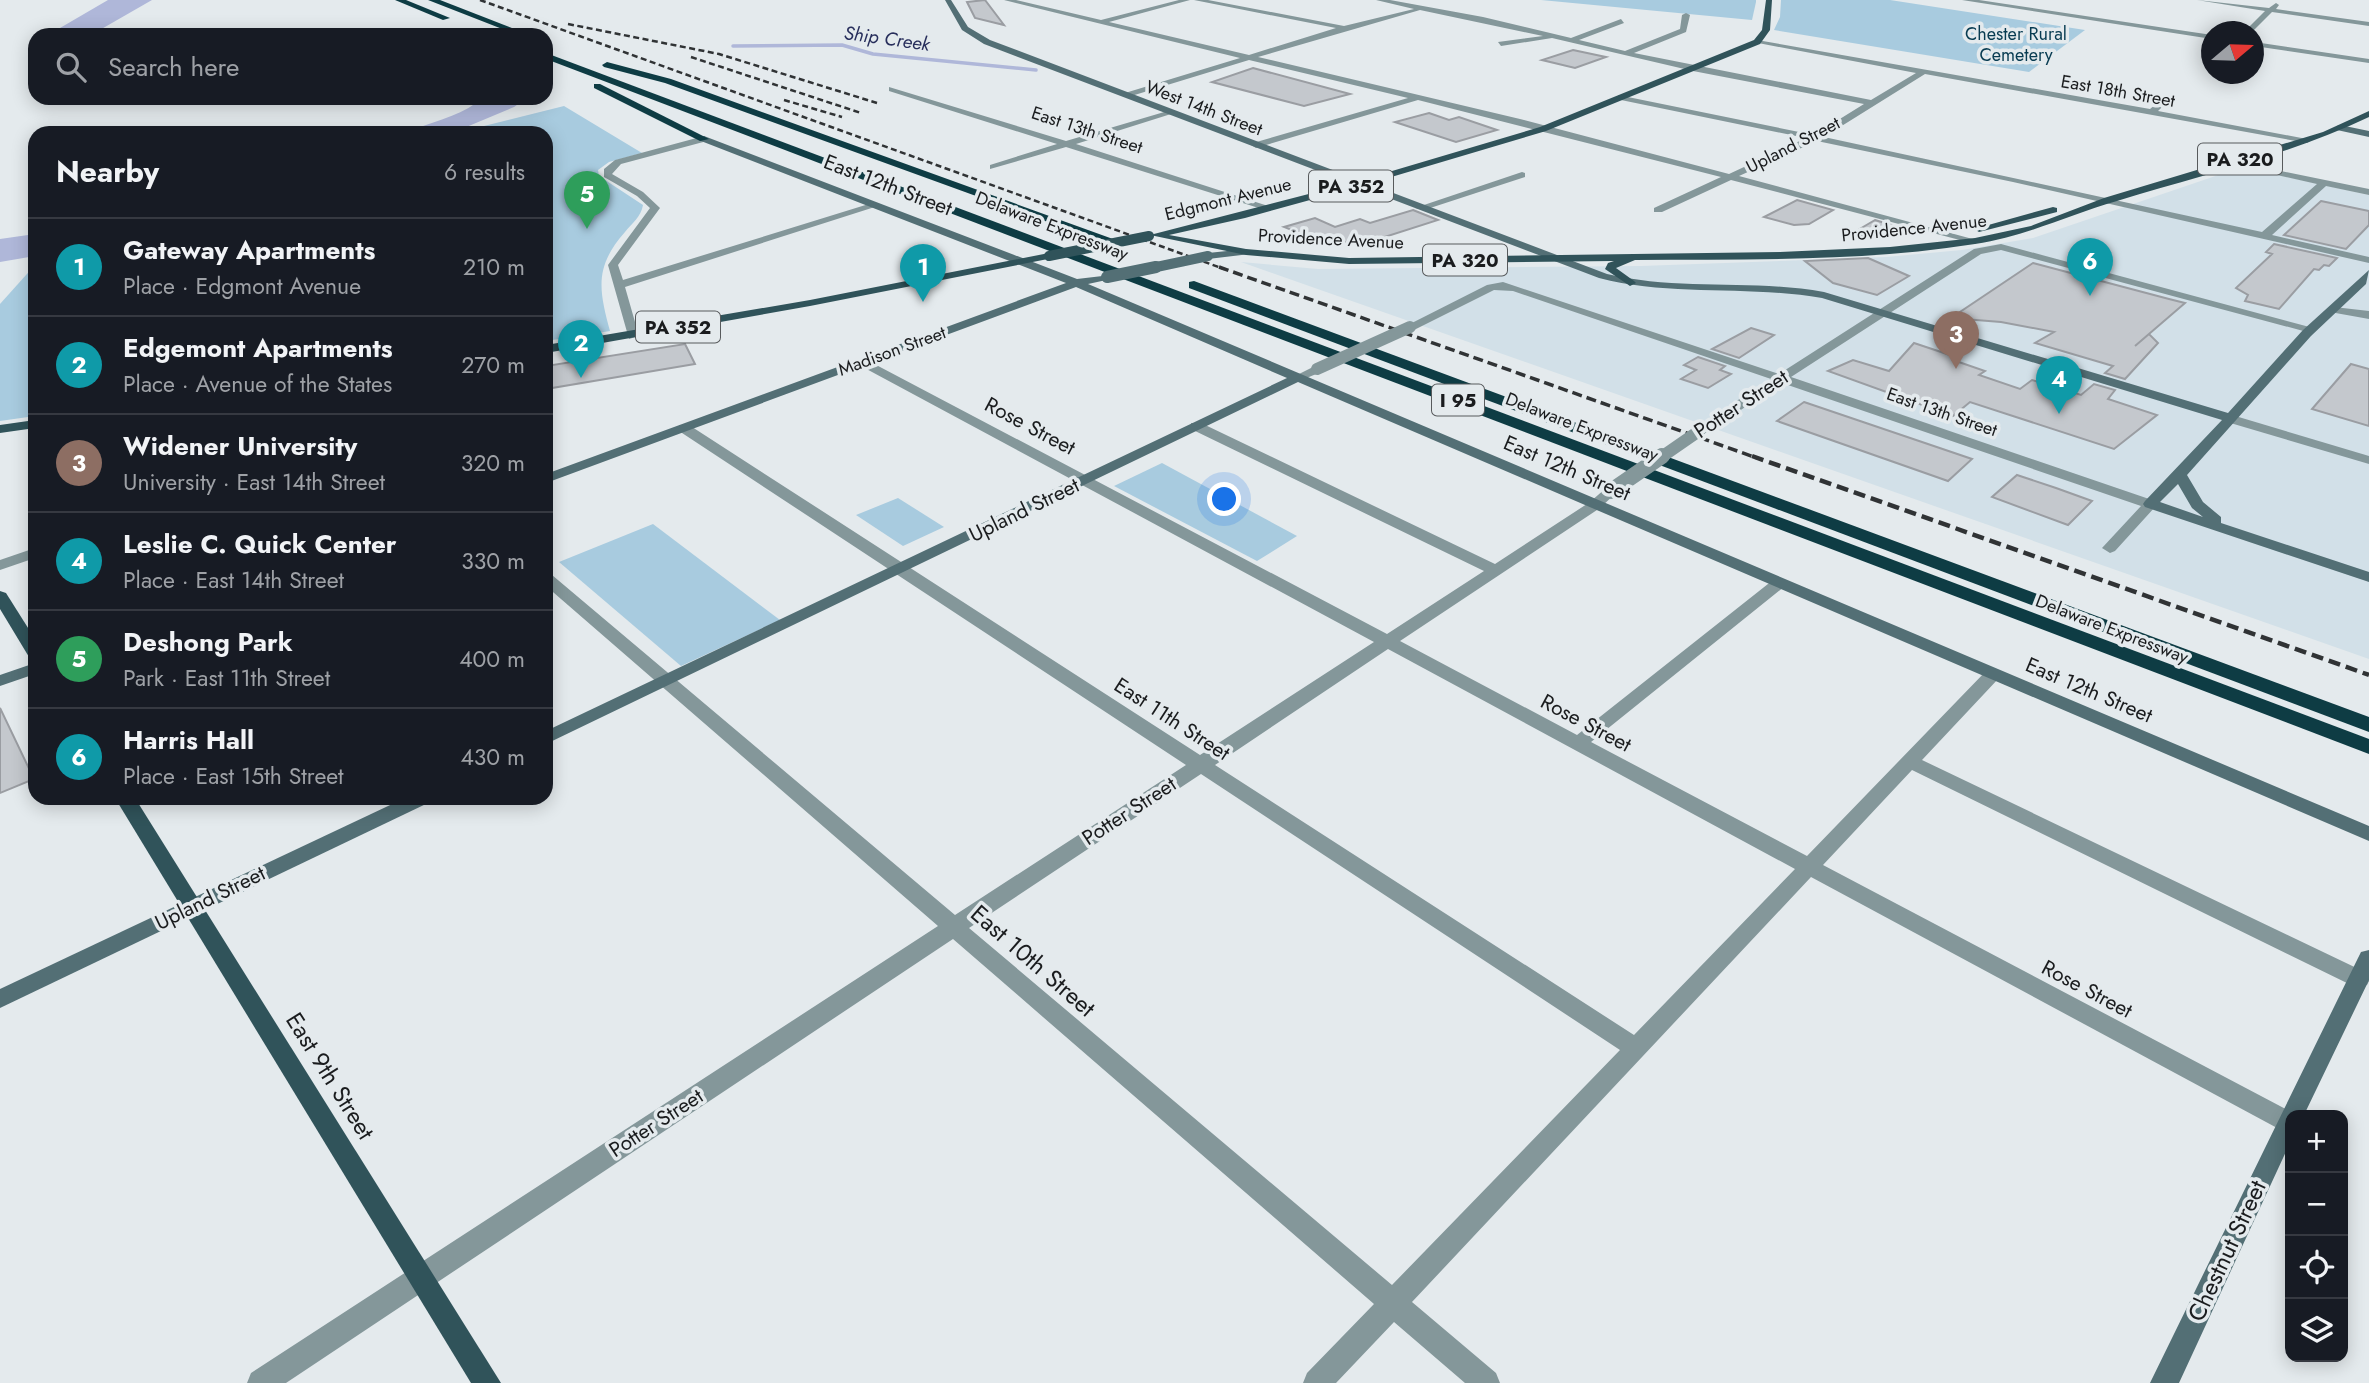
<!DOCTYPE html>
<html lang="en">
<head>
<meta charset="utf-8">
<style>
	body { margin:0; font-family:Jost,sans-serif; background:#242831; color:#f1f3f6 }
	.controls { position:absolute; right:21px; bottom:21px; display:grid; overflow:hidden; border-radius:14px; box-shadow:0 4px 18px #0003 }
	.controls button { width:63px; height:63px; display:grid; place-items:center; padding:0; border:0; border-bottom:2px solid #363941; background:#171b24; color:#f1f3f6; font:35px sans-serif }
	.compass { position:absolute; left:2201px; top:21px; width:63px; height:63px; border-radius:50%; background:#171b24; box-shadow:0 4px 18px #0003; rotate:71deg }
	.you { position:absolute; left:1225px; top:500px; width:24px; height:24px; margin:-18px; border:5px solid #fff; border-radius:50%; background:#1a73e8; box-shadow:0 0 0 10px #1a73e833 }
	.badge { display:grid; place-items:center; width:46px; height:46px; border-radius:50%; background:#7c3aed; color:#fff; font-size:23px; font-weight:700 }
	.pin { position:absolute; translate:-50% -58px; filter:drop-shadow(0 2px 4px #0008) }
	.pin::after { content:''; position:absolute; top:37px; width:24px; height:21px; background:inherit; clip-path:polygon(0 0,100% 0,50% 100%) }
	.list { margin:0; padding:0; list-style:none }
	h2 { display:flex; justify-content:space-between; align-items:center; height:91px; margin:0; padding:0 28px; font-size:30px }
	h2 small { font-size:23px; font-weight:400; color:#9ea1a6 }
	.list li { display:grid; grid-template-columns:46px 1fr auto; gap:21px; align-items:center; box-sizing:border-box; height:98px; padding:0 28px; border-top:2px solid #363941 }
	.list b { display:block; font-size:26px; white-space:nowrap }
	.list p { margin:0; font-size:23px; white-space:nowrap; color:#9ea1a6 }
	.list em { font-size:23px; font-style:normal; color:#9ea1a6 }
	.icon { flex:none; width:38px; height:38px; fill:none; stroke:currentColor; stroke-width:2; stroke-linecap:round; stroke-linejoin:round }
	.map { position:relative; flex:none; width:2369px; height:1383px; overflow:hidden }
	.search { position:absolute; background:#171b24; box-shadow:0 4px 18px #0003; left:28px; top:28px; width:525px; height:77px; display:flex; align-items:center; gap:18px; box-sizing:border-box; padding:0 24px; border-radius:21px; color:#9ea1a6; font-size:26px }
	.panel { position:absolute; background:#171b24; box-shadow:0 4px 18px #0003; left:28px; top:126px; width:525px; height:679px; border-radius:21px }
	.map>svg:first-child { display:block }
</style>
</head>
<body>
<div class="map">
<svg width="2369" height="1383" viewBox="0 0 2369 1383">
	<rect width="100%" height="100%" fill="#e4eaed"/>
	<path fill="#d2e0e8" d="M2242,167L2369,195V659L1241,262L1318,269L1641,266L1886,257L1962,250L2033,238Z"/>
	<g fill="#a8cbdf">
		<path d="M1541,0H1756V2L1752,20Z"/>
		<path d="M1781,0H1890L2085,30L2029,72L1774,30L1780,17Z"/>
		<path d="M564,106L642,153L609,162L598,170L599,176L643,205C641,217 632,223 625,232C594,267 599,290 610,331L546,341V133H456Z"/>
		<path d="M35,265V416L0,421V304Z"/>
		<path d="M1162,463L1297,536L1257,561L1114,486Z"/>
		<path d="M898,498L944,527L903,546L856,515Z"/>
		<path d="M653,524L780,620L681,666L559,562Z"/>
	</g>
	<g fill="#afb7d9">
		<path d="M108,0H152L91,35H48Z"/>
		<path d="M475,98H527L514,107L452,133H405C428,123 457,117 476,103Z"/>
		<path d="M35,234V256L0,262V239Z"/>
	</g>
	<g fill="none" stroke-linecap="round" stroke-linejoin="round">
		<path stroke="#afb7d9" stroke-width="3.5" d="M733,46L842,45L873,54L1036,70"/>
	</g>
	<g fill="#c4c8cd" stroke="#9a9da2" stroke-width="2">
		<path d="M985,0L1004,25L975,18L967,2Z"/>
		<path d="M1573,50L1606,57L1575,68L1542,60Z"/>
		<path d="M1253,68L1350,94L1304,106L1212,82Z"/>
		<path d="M1429,113L1449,120L1459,117L1497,130L1456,142L1395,122Z"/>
		<path d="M1797,200L1833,210L1809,224L1794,225L1764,217Z"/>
		<path d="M2321,201L2369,211V225L2346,249L2284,235Z"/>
		<path d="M1413,210L1438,220L1366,243L1352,240L1332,246L1284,227L1315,218L1335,227L1360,219L1370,223Z"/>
		<path d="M1875,220L1898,227L1897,232L1846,237Z"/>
		<path d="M2274,244L2337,258L2329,266L2324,265L2319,270L2314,269L2279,309L2245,301L2248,295L2236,288L2272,254L2266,252Z"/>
		<path d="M1868,258L1909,276L1877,295L1833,283L1805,261Z"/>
		<path d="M2033,263L2169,299L2185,303L2135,346L2149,334L2158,343L2125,379L2105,373L2113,366L2035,343L2054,332L2001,322L1951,318Z"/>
		<path d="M1751,328L1774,335L1739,358L1712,349Z"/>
		<path d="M1914,343L1956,357L1953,360L1985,371L1979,375L2020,389L2032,380L2081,395L2094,384L2115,390L2108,399L2157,415L2114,449L1970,402L1953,416L1828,371L1853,360L1889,371Z"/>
		<path d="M685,344L695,364L546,389V366Z"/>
		<path d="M1698,357L1725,366L1720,370L1731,374L1708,388L1681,379L1696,370L1684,365Z"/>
		<path d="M2351,364L2369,369V426L2312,409Z"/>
		<path d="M1804,402L1922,442L1972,459L1948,481L1777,421Z"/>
		<path d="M2017,475L2056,488L2092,501L2068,525L1992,497Z"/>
		<path d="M0,708L34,779L0,793Z"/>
	</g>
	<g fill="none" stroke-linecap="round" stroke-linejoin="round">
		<g fill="#84979a" fill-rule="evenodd">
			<path d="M1004,0H1016L1101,20L1179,0H1190L1109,22L1249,55L1336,28L1194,0H1208L1344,26L1414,9L1376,0H1390L1483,17L1571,38L1621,19L1624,23L1579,40L1625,51L1680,29L1682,15L1686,13L1690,15L1686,32L1634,53L1871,100L1916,73L1753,42L1757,40L2150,109L2167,95L2171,98L2158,111L2312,140L2307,143L1925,74L1824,137L2262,232L2317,184L2227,164V160L2369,189V195L2326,186L2272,235L2369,257V263L2013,182L1817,141L1739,176L1980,241L1975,244L1731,180L1662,212H1654V208L1721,177L1418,100L1256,148L1251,145L1253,143L1408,98L1249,60L1128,97L1125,93L1240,58ZM1420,10L1543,36L1498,42L1501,46L1552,38L1693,71L1864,104L1814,135L1618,95L1621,100L1806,138L1729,174L1520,119L1258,57Z"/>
			<path d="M1962,0H1979L2212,35V39Z"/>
			<path d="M2197,0L2269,8L2276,3L2279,5L2276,9L2369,22V26L2272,12L2252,32H2244L2265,11Z"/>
			<path d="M2254,42L2369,59V63L2254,46Z"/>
			<path d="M889,87L1066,141L1171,110V114L1076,144L1274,208L1265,210L1066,147L990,169V165L1057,144L889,91Z"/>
			<path d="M704,136L708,139L707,141L621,164L612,174L643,192L660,208L618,265L623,280L872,203L881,205L625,287L639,336L629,339L608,265L650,208L637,196L604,177V169L615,160Z"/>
			<path d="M1522,172L1525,173V177L1424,210L1415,208Z"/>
			<path d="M2001,244L2317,329L2307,332L2001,250L1981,254L1791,377L2155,501L2157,504L2155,507L2115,551L2110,553L2102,548L2141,506L1782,383L1704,434H1694V428L1771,379L1513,291L1494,290L1414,330L1404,327L1487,285L1503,282L1779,374L1974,249Z"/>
			<path d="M2334,307L2369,311V319L2330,312L2328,310Z"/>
			<path d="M863,358L1387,634L1484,571L1191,429V423H1201L1495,564L1590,502L1606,488H1616L1618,491L1600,508L1400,641L1577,735L1773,580H1785L1787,583L1785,586L1591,742L1807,856L1987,670H1999L2002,674L1999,678L1922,760L2367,973L2369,981L2367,985L2359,987L2351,985L1912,770L1823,865L2297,1115H2290V1131L2279,1129L1811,877L1412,1302L1496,1373L1500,1383H1465L1394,1322L1336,1383H1303L1307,1373L1374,1304L953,939L286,1383H247L251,1373L938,926L546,586V573L552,575L955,915L1186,765L679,431V425H689L1200,755L1374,642L859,365L857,362ZM1388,649L1795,869L1634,1035L1215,765ZM1201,774L1620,1050L1392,1285L969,928Z"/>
			<path d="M1317,365L1323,369L1321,372L1297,382L1291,378Z"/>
			<path d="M2232,415L2369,456V464L2227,422L2225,419Z"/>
			<path d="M35,548V558L0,570V560Z"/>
		</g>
		<g fill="#536f75" fill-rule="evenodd">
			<path d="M945,0H951L968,27L990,40L1607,274C1678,291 1752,279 1824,292L2228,413L2303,330L2369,270L2366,284L2311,336L2187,475L2203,502L2221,517V523L2369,572V582L2145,507L2143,504L2145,501L2222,420L1822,298C1748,285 1673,297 1599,278L984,44L962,30ZM2178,484L2192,508L2203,517L2160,502Z"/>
			<path d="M2340,125L2369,131V137L2337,130V126Z"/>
			<path d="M704,136L1077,279L1111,275V279L1088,284L2369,826V841L1298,382L546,744V731L1287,378L1076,287L546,483V474L1066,283L701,141L700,139Z"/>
			<path d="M1246,249L1251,252L1250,254L1208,259L1203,256L1208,253Z"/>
			<path d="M35,663V674L0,686V675Z"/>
			<path d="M405,798H431L428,803L0,1008V989Z"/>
			<path d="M2369,950V980L2304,1115H2290V1143L2179,1383H2150L2358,958L2361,952Z"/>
		</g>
		<g fill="#30535a" fill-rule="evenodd">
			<path d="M1766,0H1772L1770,30L1760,44L1546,131L1361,186L1245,218L1169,235L1246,249L1349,258L1780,252L1890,247L1975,238L2031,226L2104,198L2323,132L2369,111V117C2289,155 2201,175 2117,201C2068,215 2027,236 1975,244C1863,262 1747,259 1635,260L1616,268L1634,281L1636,283L1630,286L1605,269L1608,263L1614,261L1349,264L1246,255L1150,235L1355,182L1540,127L1754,40L1762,30Z"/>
			<path d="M2053,207L2057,208V212L1979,232L1974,229Z"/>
			<path d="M1049,253L1053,254V258L810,306L546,353V345L810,300Z"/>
			<path d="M35,420V428L0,433V425Z"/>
			<path d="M0,591L6,593L35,639V658L29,657L0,609Z"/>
			<path d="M115,798H135L501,1383H471Z"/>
		</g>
		<g fill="#0e3c44" fill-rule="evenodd">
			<path d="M395,0H406L450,18L443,20Z"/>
			<path d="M428,0H440L530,35H518Z"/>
			<path d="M546,53L2369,739V754L546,59Z"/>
			<path d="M607,62L671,79L1124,243L1122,246H1114L665,83L604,67L602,65Z"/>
			<path d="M594,84H600L709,139L700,141L594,88Z"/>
			<path d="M1194,281L2369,717V732L1189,288V282Z"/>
		</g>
		<g stroke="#303335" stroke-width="2.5" stroke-dasharray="6 3.5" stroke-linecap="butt">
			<path d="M480,0L1224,269"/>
			<path d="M568,24L719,54L877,103"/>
			<path d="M691,57L861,113"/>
			<path d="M784,100L842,117"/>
		</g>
		<path stroke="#303335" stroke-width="3.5" stroke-dasharray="10 5" stroke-linecap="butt" d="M1219,267L1757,458"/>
		<path stroke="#303335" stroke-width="4.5" stroke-dasharray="12 6" stroke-linecap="butt" d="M1752,456L2369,675"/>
		<g stroke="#84979a" stroke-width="12">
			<path d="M1317,369L1410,327"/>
			<path d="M1660,458L1699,431"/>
		</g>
		<path stroke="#84979a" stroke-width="16" d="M1611,491L1662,456"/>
		<path stroke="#536f75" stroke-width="10" d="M1147,269L1208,256"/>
		<path stroke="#536f75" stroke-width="12" d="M1107,277L1156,267"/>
		<path stroke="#30535a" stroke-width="10" d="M1049,256L1149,236"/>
	</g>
	<g text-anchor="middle" stroke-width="7" stroke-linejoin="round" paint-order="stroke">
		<g font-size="18" fill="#073b51" stroke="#e4eaed">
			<text x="2016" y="40">Chester Rural<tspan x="2016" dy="21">Cemetery</tspan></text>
		</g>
		<g font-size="18" fill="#1a1c1e" stroke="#e4eaed">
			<text transform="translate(2118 91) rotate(10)" y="6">East 18th Street</text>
			<text transform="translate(1204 108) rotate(21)" y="6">West 14th Street</text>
			<text transform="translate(1087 130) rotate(18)" y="6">East 13th Street</text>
			<text transform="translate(1793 145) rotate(-27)" y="6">Upland Street</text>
			<text transform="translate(1228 199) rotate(-14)" y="6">Edgmont Avenue</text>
			<text transform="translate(1052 226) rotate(21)" y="6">Delaware Expressway</text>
			<text transform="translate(1914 228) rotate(-6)" y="6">Providence Avenue</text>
			<text transform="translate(1331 239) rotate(3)" y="6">Providence Avenue</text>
			<text transform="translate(892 351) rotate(-20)" y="6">Madison Street</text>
			<text transform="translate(1942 412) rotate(19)" y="6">East 13th Street</text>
			<text transform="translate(1582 427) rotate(21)" y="6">Delaware Expressway</text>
			<text transform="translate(2112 629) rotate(21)" y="6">Delaware Expressway</text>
		</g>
		<g font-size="19" font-style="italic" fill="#282f5c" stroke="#e4eaed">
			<text transform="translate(887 38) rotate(8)" y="7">Ship Creek</text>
		</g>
		<g fill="#e4eaed" stroke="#575a5c" stroke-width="2">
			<rect x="2198" y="143.5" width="84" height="31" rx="5"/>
			<rect x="1309" y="170.5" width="84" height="31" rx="5"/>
			<rect x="1423" y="244.5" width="84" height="31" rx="5"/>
			<rect x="636" y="311.5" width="84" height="31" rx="5"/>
			<rect x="1432" y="384.5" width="52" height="31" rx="5"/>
		</g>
		<g font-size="19" font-weight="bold" fill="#1a1c1e">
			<text x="2240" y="166">PA 320</text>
			<text x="1351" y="193">PA 352</text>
			<text x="1465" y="267">PA 320</text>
			<text x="678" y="334">PA 352</text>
			<text x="1458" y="407">I 95</text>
		</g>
		<g font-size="21" fill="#1a1c1e" stroke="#e4eaed">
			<text transform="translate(888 185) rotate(21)" y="7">East 12th Street</text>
			<text transform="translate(1741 404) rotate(-33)" y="7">Potter Street</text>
			<text transform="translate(1030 426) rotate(28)" y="7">Rose Street</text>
			<text transform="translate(1567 468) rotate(23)" y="7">East 12th Street</text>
			<text transform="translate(1024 510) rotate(-26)" y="7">Upland Street</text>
			<text transform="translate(2089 690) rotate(23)" y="7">East 12th Street</text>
			<text transform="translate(1172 719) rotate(33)" y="7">East 11th Street</text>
			<text transform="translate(1586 723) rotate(28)" y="7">Rose Street</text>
			<text transform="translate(1129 811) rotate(-33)" y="7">Potter Street</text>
			<text transform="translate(210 898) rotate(-26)" y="7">Upland Street</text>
			<text transform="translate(2087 989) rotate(28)" y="7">Rose Street</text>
			<text transform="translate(656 1123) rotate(-33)" y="7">Potter Street</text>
		</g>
		<g font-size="24" fill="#1a1c1e" stroke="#e4eaed">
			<text transform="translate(1033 961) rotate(41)" y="8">East 10th Street</text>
			<text transform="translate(330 1076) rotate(58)" y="8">East 9th Street</text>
			<text transform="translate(2227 1251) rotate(-65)" y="8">Chestnut Street</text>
		</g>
	</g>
</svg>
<div class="controls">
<button>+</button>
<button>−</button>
<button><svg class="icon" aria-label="locate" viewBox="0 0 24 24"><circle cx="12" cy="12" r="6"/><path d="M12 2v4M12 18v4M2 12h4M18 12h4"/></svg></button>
<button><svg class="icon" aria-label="layers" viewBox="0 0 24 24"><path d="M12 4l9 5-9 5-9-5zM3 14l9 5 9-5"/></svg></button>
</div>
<svg class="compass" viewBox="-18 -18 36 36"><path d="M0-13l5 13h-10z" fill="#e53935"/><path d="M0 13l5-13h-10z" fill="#9ea1a6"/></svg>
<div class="you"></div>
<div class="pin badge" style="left:923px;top:302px;background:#0f9aa8">1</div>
<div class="pin badge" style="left:581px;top:378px;background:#0f9aa8">2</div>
<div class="pin badge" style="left:1956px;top:369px;background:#8d6e63">3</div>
<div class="pin badge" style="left:2059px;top:414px;background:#0f9aa8">4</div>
<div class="pin badge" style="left:587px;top:229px;background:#2e9e5b">5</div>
<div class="pin badge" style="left:2090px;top:296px;background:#0f9aa8">6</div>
<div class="search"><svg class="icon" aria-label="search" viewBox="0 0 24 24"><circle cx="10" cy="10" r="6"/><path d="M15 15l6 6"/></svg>Search here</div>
<section class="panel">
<h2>Nearby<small>6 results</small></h2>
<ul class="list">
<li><span class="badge" style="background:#0f9aa8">1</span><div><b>Gateway Apartments</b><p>Place · Edgmont Avenue</p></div><em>210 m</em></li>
<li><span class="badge" style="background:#0f9aa8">2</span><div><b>Edgemont Apartments</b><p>Place · Avenue of the States</p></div><em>270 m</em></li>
<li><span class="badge" style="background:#8d6e63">3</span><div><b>Widener University</b><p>University · East 14th Street</p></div><em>320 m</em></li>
<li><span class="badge" style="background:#0f9aa8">4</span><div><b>Leslie C. Quick Center</b><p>Place · East 14th Street</p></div><em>330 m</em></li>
<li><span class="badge" style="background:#2e9e5b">5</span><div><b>Deshong Park</b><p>Park · East 11th Street</p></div><em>400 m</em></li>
<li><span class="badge" style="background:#0f9aa8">6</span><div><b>Harris Hall</b><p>Place · East 15th Street</p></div><em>430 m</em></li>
</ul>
</section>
</div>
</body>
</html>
